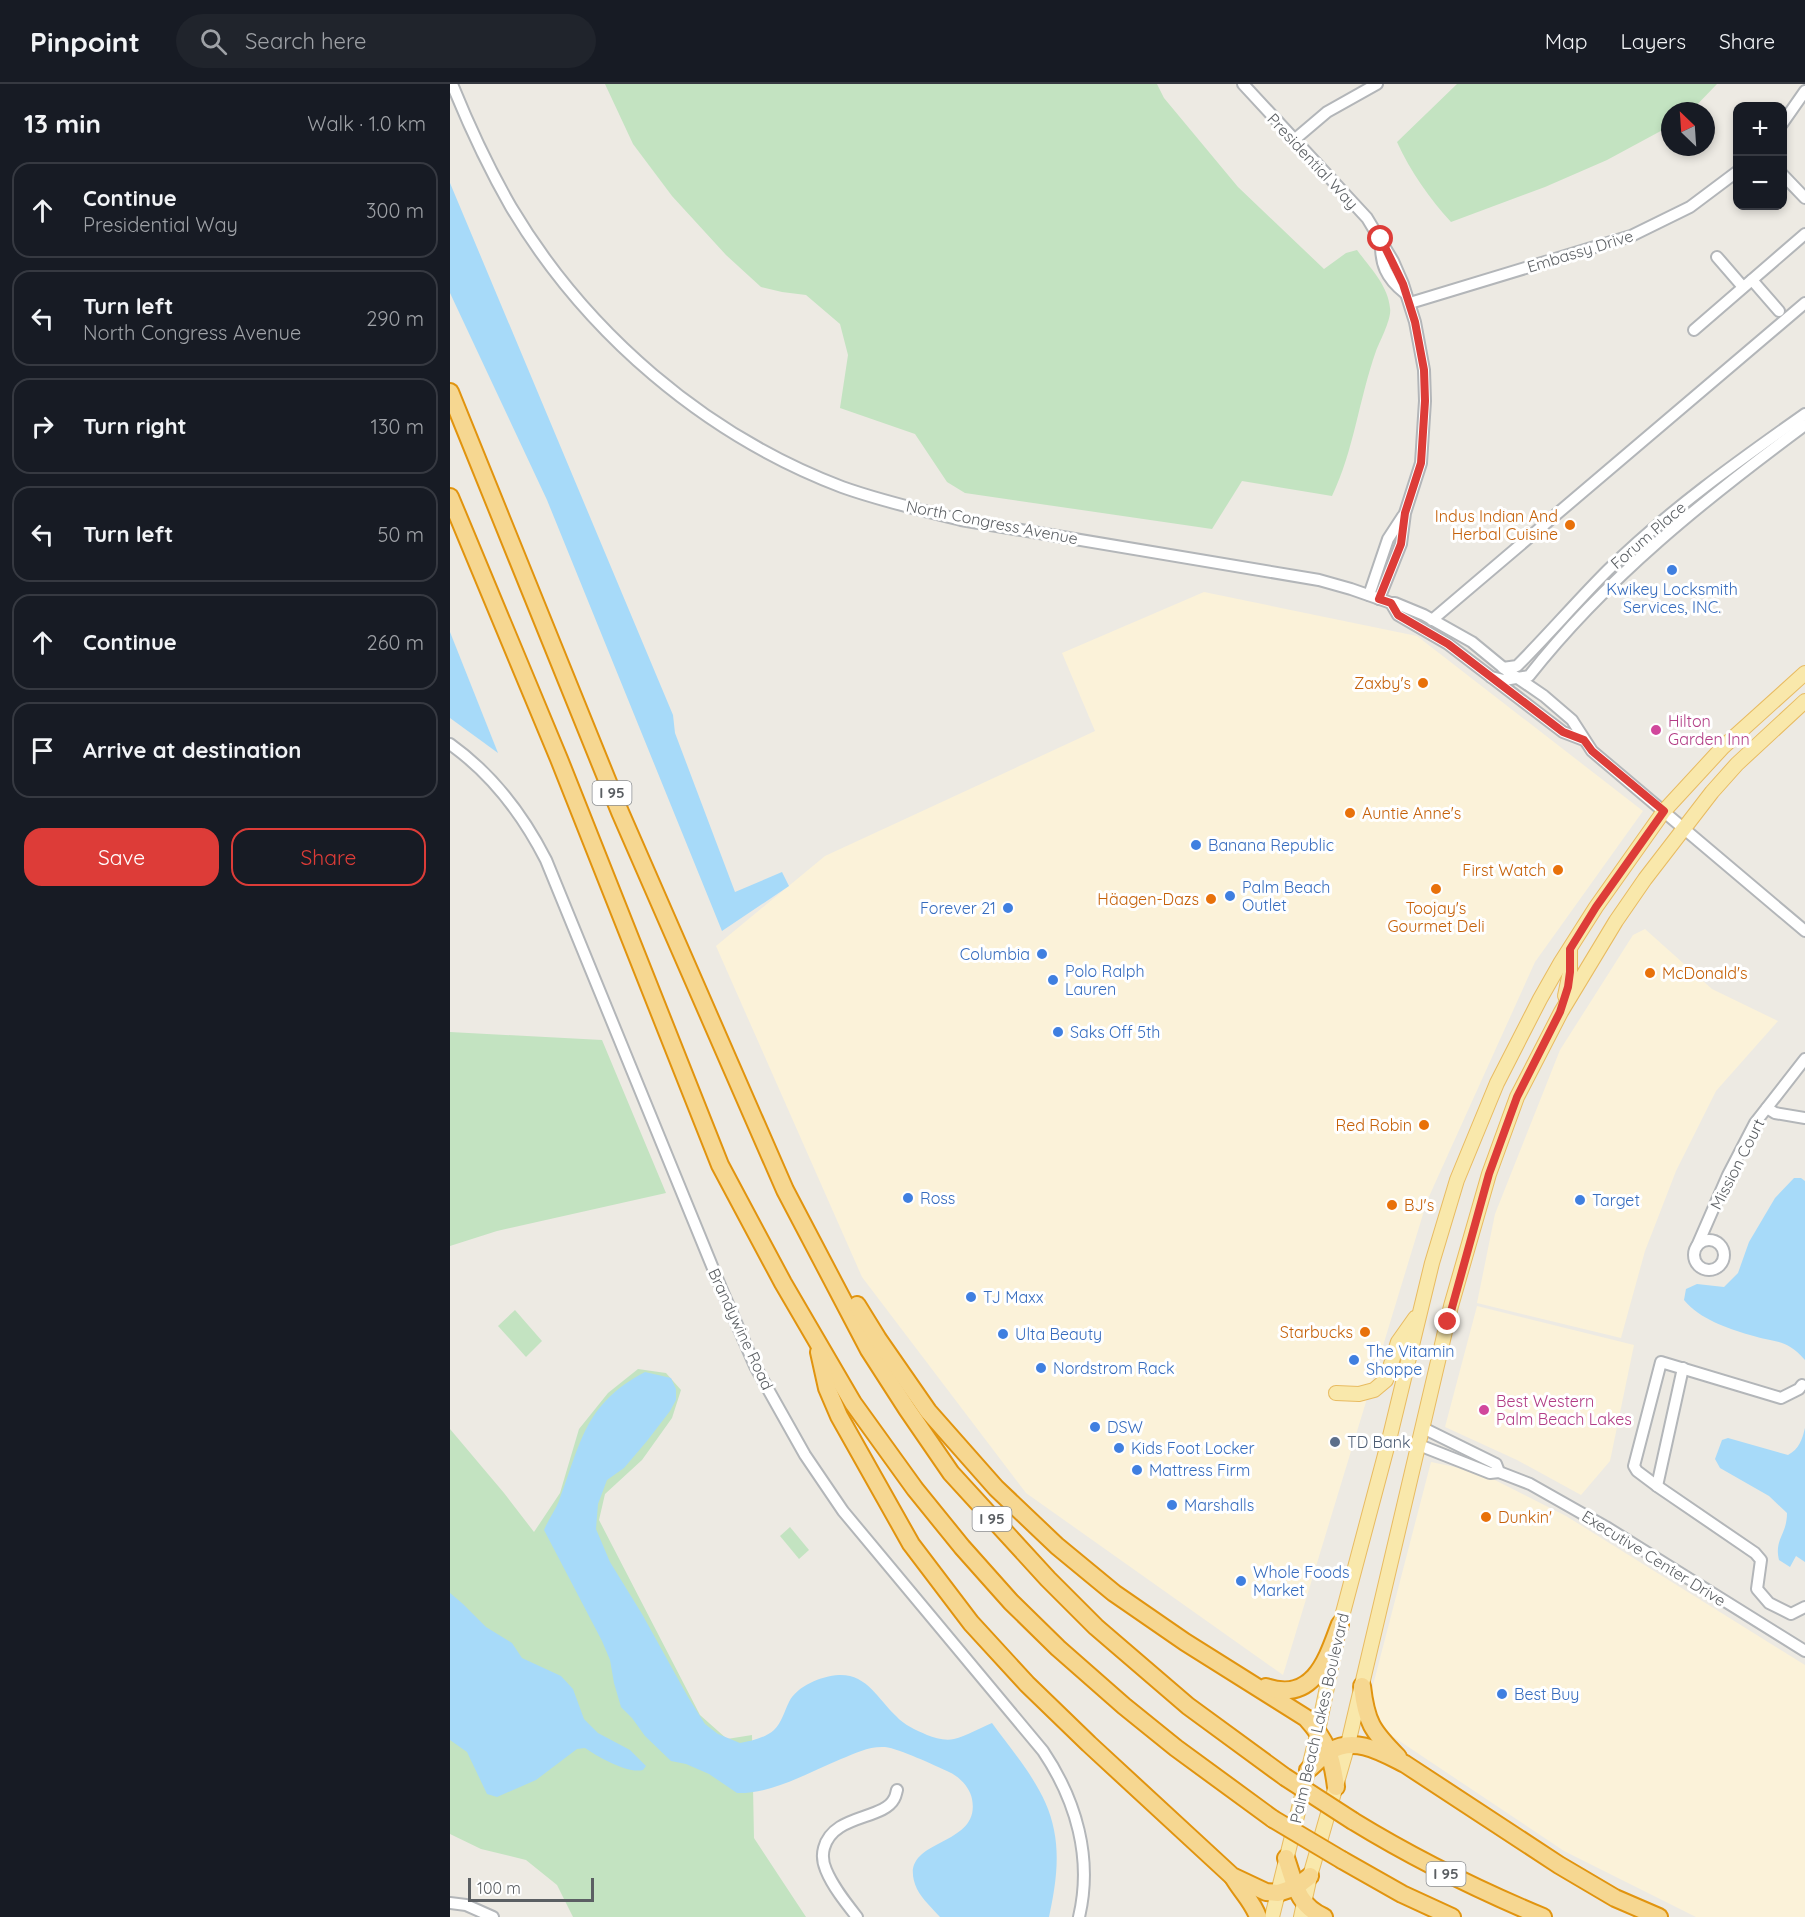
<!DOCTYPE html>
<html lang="en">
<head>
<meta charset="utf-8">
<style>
	body { margin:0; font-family:Quicksand,sans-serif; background:#20242c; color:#f1f3f6 }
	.controls { position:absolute; right:18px; top:18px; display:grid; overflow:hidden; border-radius:12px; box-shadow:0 3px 9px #0003 }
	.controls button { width:54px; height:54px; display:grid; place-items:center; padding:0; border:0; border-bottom:2px solid #363941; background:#171b24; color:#f1f3f6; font:30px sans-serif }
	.compass { position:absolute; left:1211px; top:18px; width:54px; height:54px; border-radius:50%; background:#171b24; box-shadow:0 3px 9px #0003; rotate:335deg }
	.scale { position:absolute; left:18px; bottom:15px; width:126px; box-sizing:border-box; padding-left:6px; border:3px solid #5b5f63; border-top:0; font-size:16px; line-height:21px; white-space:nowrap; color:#5b5f63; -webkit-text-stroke:4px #fff; paint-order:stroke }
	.stop { position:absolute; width:18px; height:18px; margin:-14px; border:4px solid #dd3c38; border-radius:50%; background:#fff }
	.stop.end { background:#dd3c38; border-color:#fff; box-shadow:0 2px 6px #0008 }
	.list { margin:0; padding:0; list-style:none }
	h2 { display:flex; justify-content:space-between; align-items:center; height:78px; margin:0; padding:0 24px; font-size:26px }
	h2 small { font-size:20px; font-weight:400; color:#9ea1a6 }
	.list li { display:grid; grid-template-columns:39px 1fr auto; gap:18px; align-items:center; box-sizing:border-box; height:96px; margin:0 12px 12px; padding:0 12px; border:2px solid #363941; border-radius:18px }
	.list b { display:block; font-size:22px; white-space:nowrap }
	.list p { margin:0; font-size:20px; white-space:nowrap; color:#9ea1a6 }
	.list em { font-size:20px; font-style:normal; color:#9ea1a6 }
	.actions { display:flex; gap:12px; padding:18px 24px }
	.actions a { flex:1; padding:14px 0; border:2px solid #dd3c38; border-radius:18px; text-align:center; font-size:21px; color:#dd3c38 }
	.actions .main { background:#dd3c38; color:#fff }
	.icon { flex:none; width:33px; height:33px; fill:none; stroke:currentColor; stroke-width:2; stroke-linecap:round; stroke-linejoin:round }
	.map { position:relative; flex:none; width:1355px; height:1833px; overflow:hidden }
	header { display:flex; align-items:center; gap:36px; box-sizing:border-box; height:84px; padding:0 30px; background:#171b24; border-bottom:2px solid #363941 }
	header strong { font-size:28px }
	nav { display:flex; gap:33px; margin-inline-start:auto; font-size:21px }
	.search { width:420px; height:54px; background:#20242c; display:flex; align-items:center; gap:15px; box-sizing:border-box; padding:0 21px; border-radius:33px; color:#9ea1a6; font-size:22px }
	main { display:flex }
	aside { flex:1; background:#171b24 }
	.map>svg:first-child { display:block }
</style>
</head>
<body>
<header>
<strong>Pinpoint</strong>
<div class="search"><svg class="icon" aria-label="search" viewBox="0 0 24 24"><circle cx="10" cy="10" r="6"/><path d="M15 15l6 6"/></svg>Search here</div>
<nav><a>Map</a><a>Layers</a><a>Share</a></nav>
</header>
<main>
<aside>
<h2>13 min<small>Walk · 1.0 km</small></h2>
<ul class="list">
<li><svg class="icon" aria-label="ahead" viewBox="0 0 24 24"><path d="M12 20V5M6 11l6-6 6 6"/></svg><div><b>Continue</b><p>Presidential Way</p></div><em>300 m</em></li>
<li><svg class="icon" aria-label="left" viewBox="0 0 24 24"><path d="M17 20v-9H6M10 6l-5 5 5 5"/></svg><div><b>Turn left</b><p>North Congress Avenue</p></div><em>290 m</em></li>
<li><svg class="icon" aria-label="right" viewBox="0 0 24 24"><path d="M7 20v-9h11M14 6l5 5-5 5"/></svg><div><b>Turn right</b></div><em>130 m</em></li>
<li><svg class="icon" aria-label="left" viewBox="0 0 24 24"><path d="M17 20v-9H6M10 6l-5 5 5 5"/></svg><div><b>Turn left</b></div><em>50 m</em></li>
<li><svg class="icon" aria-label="ahead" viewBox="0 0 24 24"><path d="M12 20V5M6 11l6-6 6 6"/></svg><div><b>Continue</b></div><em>260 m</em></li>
<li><svg class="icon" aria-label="arrive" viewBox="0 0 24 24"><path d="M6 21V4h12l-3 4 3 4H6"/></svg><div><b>Arrive at destination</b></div></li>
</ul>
<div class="actions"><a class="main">Save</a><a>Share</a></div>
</aside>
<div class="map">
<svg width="1355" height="1833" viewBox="0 0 1355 1833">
	<rect width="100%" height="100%" fill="#edeae3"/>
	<g fill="#fbf2d9">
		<path d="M754,508L967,552L1193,727L1085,878L977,1117L833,1591L576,1409L412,1193L266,862L375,772L645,647L612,569Z"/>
		<path d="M1195,845L1262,905L1328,937L1266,1007L1226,1087L1195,1167L1171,1254L1027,1219L1045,1130L1110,966L1183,851Z"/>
		<path d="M1027,1222L1184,1261L1160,1377L1131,1411L1067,1376L995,1343Z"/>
		<path d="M981,1378L1029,1388L1116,1432L1355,1581V1833H1246L1114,1767L939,1650L924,1627L922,1605Z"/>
	</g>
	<g fill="#c3e3c1">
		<path d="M155,0H707L714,14L788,103L874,185L896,169L907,166C920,184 938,201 940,224C942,234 930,257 926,267C909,315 904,366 882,412L792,397L762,445L515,409L497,398L465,350L390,324L398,271L390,240L356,211L332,208L311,203L276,171L222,112L183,60Z"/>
		<path d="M1007,0H1267L1241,27H1220V42L1157,76L1095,103L1001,138C980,115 960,87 947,58Z"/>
		<path d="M0,948L152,956L216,1109L47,1147L0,1162Z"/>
		<path d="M65,1226L92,1257L76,1273L48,1242Z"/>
		<path d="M188,1285L216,1289L231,1306L222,1334L192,1376L155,1410L149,1436L250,1631L277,1655L302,1651L304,1754L356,1833H123L107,1801L76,1776L31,1765L0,1750V1345L54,1409L84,1448L110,1409L129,1345L158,1309Z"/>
		<path d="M340,1443L359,1466L349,1475L330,1452Z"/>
	</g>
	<g fill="#a7daf9">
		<path d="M0,99L223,631L225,649L285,808L332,788L339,802L272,847L97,416L0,209Z"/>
		<path d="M0,548L48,669L0,634Z"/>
		<path d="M1344,1094H1351L1355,1097V1276C1336,1254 1325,1259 1300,1251C1276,1244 1250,1235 1234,1216L1236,1205L1247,1200L1274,1203L1288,1189L1299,1158L1325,1114Z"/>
		<path d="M195,1288L221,1294L226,1305V1316L220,1327L197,1357L174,1384L157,1396L148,1420L146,1445L160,1478L192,1530L238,1613L255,1640L268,1650L290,1659C301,1657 315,1654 324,1646C332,1638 334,1628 339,1618C347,1602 371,1592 389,1591C417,1590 428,1615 446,1632C454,1641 466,1646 477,1651C485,1654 495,1657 504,1655C516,1652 530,1644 542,1639C565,1671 597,1706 604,1746C610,1775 605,1805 599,1833H490C483,1825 472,1815 467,1805C443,1752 532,1766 522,1715C520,1704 510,1693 499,1688C484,1681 450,1665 435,1663C419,1662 406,1669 391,1675C359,1688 323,1710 287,1709L259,1690L236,1680L221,1677L195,1652L182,1634L171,1623L164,1599L160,1576L152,1557L94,1446C98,1436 105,1427 109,1417C131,1359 134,1320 195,1288Z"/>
		<path d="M1355,1344V1478L1346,1472L1340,1483L1329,1476C1324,1455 1337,1451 1337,1429L1319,1412L1270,1384L1265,1375L1272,1356L1278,1354L1338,1371C1349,1365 1352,1356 1355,1344Z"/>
		<path d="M0,1509L13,1520L36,1543L62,1559L72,1574L111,1592L123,1605L134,1635L148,1649L180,1666L196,1682L193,1686C178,1690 148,1673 135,1664L127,1665L86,1696L47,1713L37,1710L17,1668L0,1656Z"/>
	</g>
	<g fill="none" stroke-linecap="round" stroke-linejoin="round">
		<g stroke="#b3b6b9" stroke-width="14">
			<g id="minor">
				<path d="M2,0C19,42 38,83 61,123C136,249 255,351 392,403C431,417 471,426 511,436L869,496L901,505L941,519H945L974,531L1022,558L1056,586L1094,612L1122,636L1142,667L1355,847"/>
				<path d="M793,0L917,134L943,177L953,200L965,238L974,286L975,317L971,379L955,429L951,460L929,515"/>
				<path d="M1332,40L1355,7"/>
				<path d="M844,56L877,28L927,0"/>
				<path d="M1332,90L1355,114"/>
				<path d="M931,156C930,180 936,194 955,209"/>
				<path d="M1267,173L1293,203"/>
				<path d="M1302,196L1329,227"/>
				<path d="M960,219L1181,152L1240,123L1288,87"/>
				<path d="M1244,246L1355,150"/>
				<path d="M919,511L938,455L953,432"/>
				<path d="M941,519L948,531L998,560L1113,648L1134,656"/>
				<path d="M982,536L1355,219"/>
				<path d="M1053,584L1067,582C1098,551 1127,517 1158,486C1218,427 1287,378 1355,330"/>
				<path d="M1041,593L1054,596L1079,592C1156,494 1255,415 1355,341"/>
				<path d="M0,660C42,690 73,731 96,776L271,1204L305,1282L355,1371L393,1427L593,1667C626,1716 643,1774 629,1833"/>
				<path d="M1317,1024L1325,1029L1355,1034"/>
				<circle cx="1259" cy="1171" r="15"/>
				<path d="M1247,1162L1278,1091L1305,1039L1355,975"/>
				<path d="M1352,1301L1349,1305L1331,1314L1211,1278L1184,1382L1187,1387L1207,1402L1305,1469L1311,1476L1307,1505L1319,1519L1341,1530L1355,1523"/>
				<path d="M973,1344L1046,1380L1049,1388"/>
				<path d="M969,1361L1040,1389L1049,1388L1080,1400L1156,1443L1355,1567"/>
				<path d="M1207,1402L1233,1284"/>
				<path d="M0,1819L16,1821L43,1833"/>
				<path d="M407,1833C396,1819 383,1803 376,1786C373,1779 372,1771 374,1764C383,1730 433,1736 444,1715C446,1712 446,1709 447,1706"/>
			</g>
		</g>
		<g stroke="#e8bb61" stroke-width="16">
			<g id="major">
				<path d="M1115,912L1120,888V866"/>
				<path d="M886,1309L909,1310L924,1306L936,1296L948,1258L965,1234"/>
				<path d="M822,1833L868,1647L890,1540L940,1352L982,1179L1007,1096L1047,999L1090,915L1111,878L1146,823L1214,727L1273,663L1355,589"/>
				<path d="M851,1833L860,1792L898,1660L1001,1222L1039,1090L1067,1013L1111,928L1166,837L1195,795L1262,708L1287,680L1355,617"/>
			</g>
		</g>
		<g stroke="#e1940f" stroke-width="20">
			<g id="highway">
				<path d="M0,308L170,728L335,1106L419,1266L457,1325L501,1389L598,1495L646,1543L738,1622L835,1693"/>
				<path d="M0,413L109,675L270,1081L333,1199L403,1319L465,1405L512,1463L561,1518L608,1564L674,1622L726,1664L823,1735"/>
				<path d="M407,1221L428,1255L478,1327L546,1404L607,1462L664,1509L735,1558L856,1634C877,1657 882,1672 886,1703"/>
				<path d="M369,1268L377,1304L389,1332L461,1460L521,1539L577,1600L639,1660L782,1792L816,1808L828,1809L846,1803L860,1792"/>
				<path d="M912,1602C916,1638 922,1647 948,1673"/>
				<path d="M816,1603C864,1619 877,1575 890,1540"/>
				<path d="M858,1686C865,1680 872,1672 880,1667C905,1652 931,1668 955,1680L1109,1781L1165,1814L1209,1833"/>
				<path d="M903,1737C965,1775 1026,1805 1093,1833"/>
				<path d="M836,1774C845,1800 847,1821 874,1833"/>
				<path d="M892,1776L952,1810L1002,1833"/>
				<path d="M783,1793C791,1807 803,1818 808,1833"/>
			</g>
		</g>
		<use href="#minor" stroke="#fff" stroke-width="10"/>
		<use href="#major" stroke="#f9e8ab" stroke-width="14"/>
		<use href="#highway" stroke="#f6d791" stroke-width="16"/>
		<g stroke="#e1940f" stroke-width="20" stroke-linecap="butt">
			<g id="highway-bridge">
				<path d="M835,1693L903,1737"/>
				<path d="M823,1735L892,1776"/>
			</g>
		</g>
		<use href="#highway-bridge" stroke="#f6d791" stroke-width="16"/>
	</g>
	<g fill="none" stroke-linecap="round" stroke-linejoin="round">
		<path stroke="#dd3c38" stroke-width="8" d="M931,155L953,200L965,238L974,286L975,317L971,379L955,429L951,460L929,515L941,519L948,531L998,560L1113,648L1134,656L1142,667L1214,727L1146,823L1120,865V888L1118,903L1110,928L1067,1013L1039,1090L998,1238"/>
	</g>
	<g fill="#e8710a" stroke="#fff" stroke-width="2">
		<circle cx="1120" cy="441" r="6"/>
		<circle cx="973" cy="599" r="6"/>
		<circle cx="900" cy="729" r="6"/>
		<circle cx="1108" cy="786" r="6"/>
		<circle cx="986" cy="805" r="6"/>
		<circle cx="761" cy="815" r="6"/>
		<circle cx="1200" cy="889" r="6"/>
		<circle cx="974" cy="1041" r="6"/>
		<circle cx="942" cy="1121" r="6"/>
		<circle cx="915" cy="1248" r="6"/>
		<circle cx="1036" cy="1433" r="6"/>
	</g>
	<g fill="#3f7fe0" stroke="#fff" stroke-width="2">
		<circle cx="1222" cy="486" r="6"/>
		<circle cx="746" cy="761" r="6"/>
		<circle cx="780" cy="812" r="6"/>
		<circle cx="558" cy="824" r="6"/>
		<circle cx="592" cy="870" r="6"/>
		<circle cx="603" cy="896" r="6"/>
		<circle cx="608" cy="948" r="6"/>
		<circle cx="458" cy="1114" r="6"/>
		<circle cx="1130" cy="1116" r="6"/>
		<circle cx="521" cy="1213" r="6"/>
		<circle cx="553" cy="1250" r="6"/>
		<circle cx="904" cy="1276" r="6"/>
		<circle cx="591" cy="1284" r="6"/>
		<circle cx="645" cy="1343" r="6"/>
		<circle cx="669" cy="1364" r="6"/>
		<circle cx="687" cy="1386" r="6"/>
		<circle cx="722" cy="1421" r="6"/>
		<circle cx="791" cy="1497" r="6"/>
		<circle cx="1052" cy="1610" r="6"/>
	</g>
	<g fill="#d1479c" stroke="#fff" stroke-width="2">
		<circle cx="1206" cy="646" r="6"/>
		<circle cx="1034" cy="1326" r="6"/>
	</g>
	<circle fill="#5c6f8a" stroke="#fff" stroke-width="2" cx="885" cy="1358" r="6"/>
	<g text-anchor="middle" stroke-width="6" stroke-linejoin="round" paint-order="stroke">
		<g fill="#fff" stroke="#8c8f92" stroke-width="1.5">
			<rect x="142.5" y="697" width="39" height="24" rx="4.5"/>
			<rect x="522.5" y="1423" width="39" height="24" rx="4.5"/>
			<rect x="976.5" y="1778" width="39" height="24" rx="4.5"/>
		</g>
		<g font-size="15" font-weight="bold" fill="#5b5f63">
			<text x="162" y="714">I 95</text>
			<text x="542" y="1440">I 95</text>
			<text x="996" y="1795">I 95</text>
		</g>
		<g font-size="16" fill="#5b5f63" stroke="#fff">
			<text transform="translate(863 77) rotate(47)" y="6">Presidential Way</text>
			<text transform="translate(1130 167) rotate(-17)" y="6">Embassy Drive</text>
			<text transform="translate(542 438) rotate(11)" y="6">North Congress Avenue</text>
			<text transform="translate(1198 451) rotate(-41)" y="6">Forum Place</text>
			<text transform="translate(1287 1080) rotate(-63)" y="6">Mission Court</text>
			<text transform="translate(291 1245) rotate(65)" y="6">Brandywine Road</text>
			<text transform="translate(1204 1474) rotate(32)" y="6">Executive Center Drive</text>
			<text transform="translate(869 1634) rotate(-77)" y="6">Palm Beach Lakes Boulevard</text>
		</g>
		<g font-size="16" fill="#c56008" stroke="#fff" text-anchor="end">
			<text x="1108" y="438">Indus Indian And<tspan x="1108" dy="18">Herbal Cuisine</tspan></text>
			<text x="961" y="605">Zaxby's</text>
			<text x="912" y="735" text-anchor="start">Auntie Anne's</text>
			<text x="1096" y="792">First Watch</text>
			<text x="749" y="821">Häagen-Dazs</text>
			<text x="986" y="830" text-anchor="middle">Toojay's<tspan x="986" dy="18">Gourmet Deli</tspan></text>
			<text x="1212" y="895" text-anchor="start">McDonald's</text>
			<text x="962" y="1047">Red Robin</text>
			<text x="954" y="1127" text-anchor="start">BJ's</text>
			<text x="903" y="1254">Starbucks</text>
			<text x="1048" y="1439" text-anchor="start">Dunkin'</text>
		</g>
		<g font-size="16" fill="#366cbe" stroke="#fff" text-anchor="start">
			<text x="1222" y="511" text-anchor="middle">Kwikey Locksmith<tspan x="1222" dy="18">Services, INC.</tspan></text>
			<text x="758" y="767">Banana Republic</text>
			<text x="792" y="809">Palm Beach<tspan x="792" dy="18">Outlet</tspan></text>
			<text x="546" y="830" text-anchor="end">Forever 21</text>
			<text x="580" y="876" text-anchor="end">Columbia</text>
			<text x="615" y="893">Polo Ralph<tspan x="615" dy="18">Lauren</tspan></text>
			<text x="620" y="954">Saks Off 5th</text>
			<text x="470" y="1120">Ross</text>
			<text x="1142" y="1122">Target</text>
			<text x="533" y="1219">TJ Maxx</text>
			<text x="565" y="1256">Ulta Beauty</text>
			<text x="916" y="1273">The Vitamin<tspan x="916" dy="18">Shoppe</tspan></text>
			<text x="603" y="1290">Nordstrom Rack</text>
			<text x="657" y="1349">DSW</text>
			<text x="681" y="1370">Kids Foot Locker</text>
			<text x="699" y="1392">Mattress Firm</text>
			<text x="734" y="1427">Marshalls</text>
			<text x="803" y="1494">Whole Foods<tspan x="803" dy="18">Market</tspan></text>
			<text x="1064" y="1616">Best Buy</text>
		</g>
		<g font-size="16" fill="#b23c85" stroke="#fff" text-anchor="start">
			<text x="1218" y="643">Hilton<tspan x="1218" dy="18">Garden Inn</tspan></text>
			<text x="1046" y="1323">Best Western<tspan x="1046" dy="18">Palm Beach Lakes</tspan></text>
		</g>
		<g font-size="16" fill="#4e5e75" stroke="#fff" text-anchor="start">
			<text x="897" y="1364">TD Bank</text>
		</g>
	</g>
</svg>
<div class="controls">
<button>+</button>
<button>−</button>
</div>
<svg class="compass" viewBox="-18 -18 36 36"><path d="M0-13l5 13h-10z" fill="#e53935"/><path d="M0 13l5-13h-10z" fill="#9ea1a6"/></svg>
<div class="scale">100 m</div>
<div class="stop" style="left:931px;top:155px"></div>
<div class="stop end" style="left:998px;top:1238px"></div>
</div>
</main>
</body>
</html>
